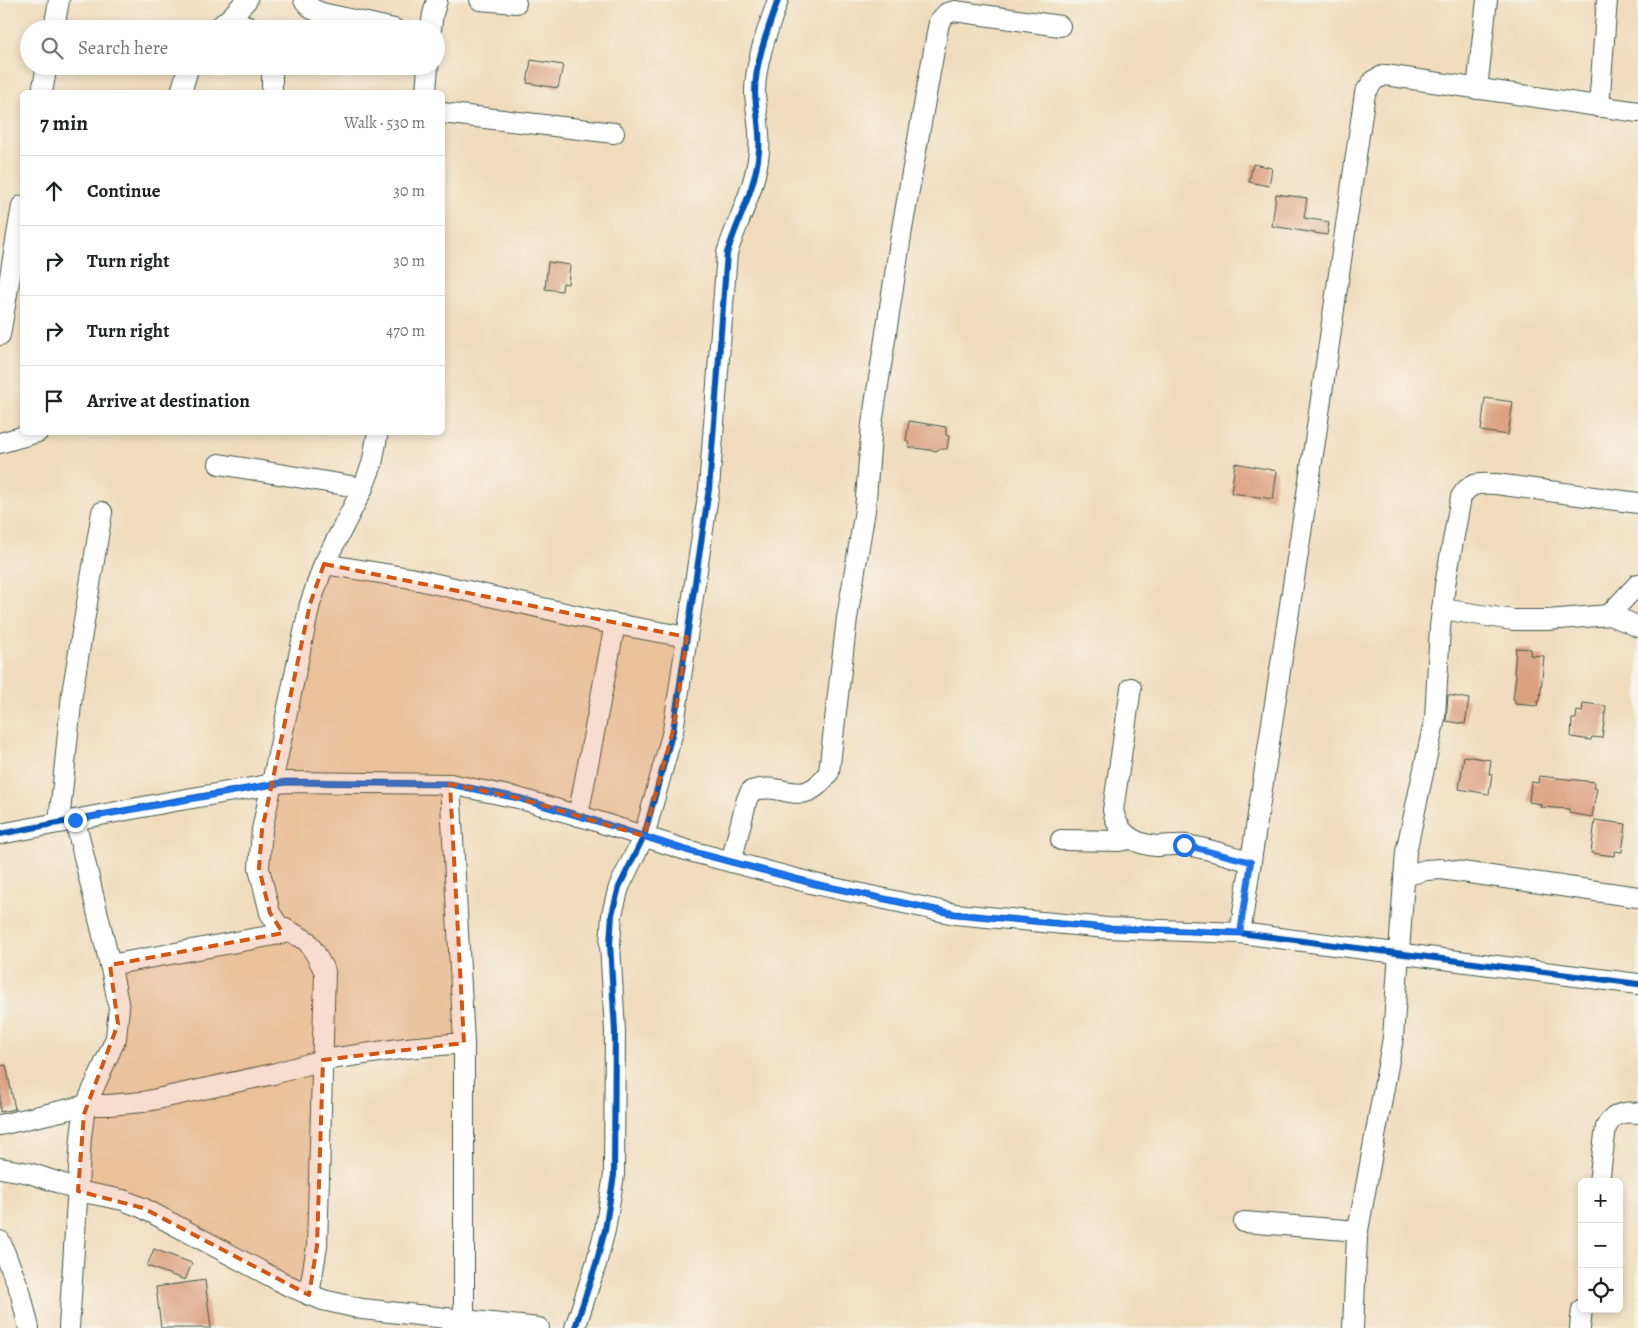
<!DOCTYPE html>
<html lang="en">
<head>
<meta charset="utf-8">
<style>
	body { margin:0; font-family:Alegreya,serif; background:#f6f6f6; color:#202124 }
	.controls { position:absolute; right:15px; bottom:15px; display:grid; overflow:hidden; border-radius:8px; box-shadow:0 2px 8px #0003 }
	.controls button { width:45px; height:45px; display:grid; place-items:center; padding:0; border:0; border-bottom:1px solid #e0e0e0; background:#fff; color:#202124; font:25px sans-serif }
	.stop { position:absolute; width:15px; height:15px; margin:-11px; border:4px solid #1a73e8; border-radius:50%; background:#fff }
	.stop.end { background:#1a73e8; border-color:#fff; box-shadow:0 1px 5px #0008 }
	.list { margin:0; padding:0; list-style:none }
	h2 { display:flex; justify-content:space-between; align-items:center; height:65px; margin:0; padding:0 20px; font-size:21px }
	h2 small { font-size:16px; font-weight:400; color:#757577 }
	.list li { display:grid; grid-template-columns:32px 1fr auto; gap:15px; align-items:center; box-sizing:border-box; height:70px; padding:0 20px; border-top:1px solid #e0e0e0 }
	.list b { display:block; font-size:19px; white-space:nowrap }
	.list em { font-size:16px; font-style:normal; color:#757577 }
	.icon { flex:none; width:28px; height:28px; fill:none; stroke:currentColor; stroke-width:2; stroke-linecap:round; stroke-linejoin:round }
	.map { position:relative; flex:none; width:1638px; height:1328px; overflow:hidden }
	.search { position:absolute; background:#fff; box-shadow:0 2px 8px #0003; left:20px; top:20px; width:425px; height:55px; display:flex; align-items:center; gap:12px; box-sizing:border-box; padding:0 18px; border-radius:28px; color:#757577; font-size:19px }
	.panel { position:absolute; background:#fff; box-shadow:0 2px 8px #0003; left:20px; top:90px; width:425px; height:345px; border-radius:8px }
	.map>svg:first-child { display:block }
</style>
</head>
<body>
<div class="map">
<svg width="1638" height="1328" viewBox="0 0 1638 1328">
	<rect width="100%" height="100%" fill="#f7f3e8"/>
	<filter id="ink" filterUnits="userSpaceOnUse"><feTurbulence type="fractalNoise" baseFrequency=".02" numOctaves="2"/><feDisplacementMap in="SourceGraphic" scale="10" xChannelSelector="R" yChannelSelector="G"/><feConvolveMatrix kernelMatrix="1 2 1 2 8 2 1 2 1" color-interpolation-filters="sRGB"/></filter>
	<filter id="wash" filterUnits="userSpaceOnUse"><feTurbulence type="fractalNoise" baseFrequency=".0096" numOctaves="4" result="noise"/><feDisplacementMap in="SourceGraphic" scale="20" xChannelSelector="R" yChannelSelector="G"/><feGaussianBlur stdDeviation="1.12" result="paint"/><feColorMatrix in="noise" values="0 0 0 0 0 0 0 0 0 0 0 0 0 0 0 0 0 1.4 0 .05"/><feComposite in="paint" operator="in"/></filter>
	<g filter="url(#wash)">
		<rect width="100%" height="100%" fill="#f0dcbc"/>
		<g id="blocks">
			<g fill="#dca181">
				<path d="M531,60L563,65L558,88L527,83Z"/>
				<path d="M1253,164L1272,168L1269,186L1249,182Z"/>
				<path d="M1276,194L1307,198L1304,218L1329,222L1327,235L1272,226Z"/>
				<path d="M548,262L570,265L568,284L563,283L562,291L545,289Z"/>
				<path d="M1485,398L1513,402L1508,435L1481,431Z"/>
				<path d="M909,421L946,427V435L949,436L947,449H938L937,451L908,447L909,442L906,441Z"/>
				<path d="M1235,463L1277,471L1273,499L1231,493Z"/>
				<path d="M1516,648L1531,649L1530,655L1544,656L1540,701H1538L1537,706L1515,704V700H1513L1516,674H1514Z"/>
				<path d="M1448,695L1469,699L1465,724L1446,721Z"/>
				<path d="M1583,703L1606,706L1602,738L1592,737L1591,740L1571,737L1572,719H1576L1577,711L1582,712Z"/>
				<path d="M1464,756L1491,760L1489,774H1492L1489,794L1459,789Z"/>
				<path d="M1539,776L1595,782L1594,788H1597L1592,817L1569,813V809L1540,807L1541,804L1529,802L1531,782L1538,783Z"/>
				<path d="M1595,820L1626,824L1622,852L1615,851L1614,856L1591,853Z"/>
				<path d="M6,1065L15,1109L0,1112V1066Z"/>
				<path d="M154,1249L192,1263L185,1280L147,1266Z"/>
				<path d="M205,1280L211,1328H161L156,1287Z"/>
			</g>
		</g>
	</g>
	<g filter="url(#ink)">
		<use href="#blocks" fill-opacity="0" stroke="#3e5548" stroke-width="1"/>
		<g fill="none" stroke-linecap="round" stroke-linejoin="round">
			<g stroke="#3e5548" stroke-width="22">
				<g id="minor">
					<path d="M304,0L312,9L322,13L394,29"/>
					<path d="M480,0L516,3"/>
					<path d="M231,17L251,29"/>
					<path d="M54,29L59,0"/>
					<path d="M217,29L231,17L247,0"/>
					<path d="M431,29L433,14L437,0"/>
					<path d="M272,66V92"/>
					<path d="M1477,89L1487,0"/>
					<path d="M42,92L47,66"/>
					<path d="M181,92L189,66"/>
					<path d="M426,92L428,66"/>
					<path d="M1599,107L1607,0"/>
					<path d="M442,113L614,133"/>
					<path d="M0,335L22,206"/>
					<path d="M0,443L38,432"/>
					<path d="M219,464L363,488"/>
					<path d="M324,564L410,578L604,622L687,637"/>
					<path d="M1442,609L1513,620H1547L1609,615L1628,622L1638,627"/>
					<path d="M1609,615L1638,584"/>
					<path d="M1131,688L1113,810C1117,833 1133,844 1156,846C1167,846 1177,844 1187,845C1209,849 1230,856 1251,862"/>
					<path d="M450,784L464,1043V1320"/>
					<path d="M578,816L615,624"/>
					<path d="M59,823L72,694L102,512"/>
					<path d="M0,834L169,802L286,782L450,784L518,798L593,820L686,850L815,884L955,914L1107,928L1240,933L1638,984"/>
					<path d="M1061,840L1119,841L1131,839"/>
					<path d="M731,862L747,799L751,791C785,780 802,812 829,772L847,618L865,510L872,424L902,229L939,22L947,13L955,11L1060,26"/>
					<path d="M1404,876L1426,870L1441,869L1638,897"/>
					<path d="M1240,933L1315,441L1365,93L1374,80L1385,75L1638,112"/>
					<path d="M110,965L291,932"/>
					<path d="M0,1125L87,1105H109L143,1102L273,1074L323,1060L406,1048L464,1043"/>
					<path d="M0,1168L29,1173L60,1183L78,1191L123,1200L143,1208L287,1285L323,1300L362,1309L539,1328"/>
					<path d="M1599,1182L1606,1127C1613,1114 1623,1111 1638,1113"/>
					<path d="M1244,1222L1358,1231"/>
					<path d="M0,1241L20,1291L29,1328"/>
					<path d="M309,1295L317,1246L325,972L315,953L307,941L278,925L270,913L259,868L262,830L310,604L324,564L363,488L372,464L378,432"/>
					<path d="M69,1328L81,1137L84,1114L90,1096L116,1038L119,1008L113,977L75,820"/>
					<path d="M575,1328L596,1264L605,1230L614,1175L615,1031L610,944L612,914L619,887L644,836L673,731L709,489L727,253C738,219 756,187 759,151C761,132 756,112 755,93C755,62 768,29 778,0"/>
					<path d="M1353,1328L1357,1236L1393,1038L1406,852L1435,718L1440,627L1445,585L1461,497C1471,481 1479,484 1496,484L1638,503"/>
					<path d="M1580,1328L1582,1309"/>
				</g>
			</g>
			<use href="#minor" stroke="#fff" stroke-width="20"/>
			<g stroke="#f7f3e8" stroke-width="9">
				<g id="cycleway">
					<path d="M0,834L169,802L286,782L450,784L518,798L593,820L686,850L815,884L955,914L1107,928L1240,933L1638,984"/>
					<path d="M575,1328L596,1264L605,1230L614,1175L615,1031L610,944L612,914L619,887L644,836L673,731L709,489L727,253C738,219 756,187 759,151C761,132 756,112 755,93C755,62 768,29 778,0"/>
				</g>
			</g>
			<use href="#cycleway" stroke="#0057b8" stroke-width="6"/>
		</g>
	</g>
	<g fill="none" stroke-linecap="round" stroke-linejoin="round" filter="url(#ink)">
		<path stroke="#1a73e8" stroke-width="6" d="M75,820L286,782L450,784L518,798L593,820L686,850L815,884L955,914L1106,928L1240,933L1251,862L1184,845"/>
	</g>
	<path fill="#d45610" fill-opacity="0.2" stroke="#d45610" stroke-width="4" stroke-dasharray="10 6" stroke-linejoin="round" d="M324,564L687,637L673,731L644,836L518,798L450,784L464,1043L323,1060L317,1246L309,1295L143,1208L78,1191L84,1114L118,1024L110,965L283,933L270,913L259,868L262,830L310,604Z"/>
</svg>
<div class="controls">
<button>+</button>
<button>−</button>
<button><svg class="icon" aria-label="locate" viewBox="0 0 24 24"><circle cx="12" cy="12" r="6"/><path d="M12 2v4M12 18v4M2 12h4M18 12h4"/></svg></button>
</div>
<div class="stop" style="left:1184px;top:845px"></div>
<div class="stop end" style="left:75px;top:820px"></div>
<div class="search"><svg class="icon" aria-label="search" viewBox="0 0 24 24"><circle cx="10" cy="10" r="6"/><path d="M15 15l6 6"/></svg>Search here</div>
<section class="panel">
<h2>7 min<small>Walk · 530 m</small></h2>
<ul class="list">
<li><svg class="icon" aria-label="ahead" viewBox="0 0 24 24"><path d="M12 20V5M6 11l6-6 6 6"/></svg><div><b>Continue</b></div><em>30 m</em></li>
<li><svg class="icon" aria-label="right" viewBox="0 0 24 24"><path d="M7 20v-9h11M14 6l5 5-5 5"/></svg><div><b>Turn right</b></div><em>30 m</em></li>
<li><svg class="icon" aria-label="right" viewBox="0 0 24 24"><path d="M7 20v-9h11M14 6l5 5-5 5"/></svg><div><b>Turn right</b></div><em>470 m</em></li>
<li><svg class="icon" aria-label="arrive" viewBox="0 0 24 24"><path d="M6 21V4h12l-3 4 3 4H6"/></svg><div><b>Arrive at destination</b></div></li>
</ul>
</section>
</div>
</body>
</html>
